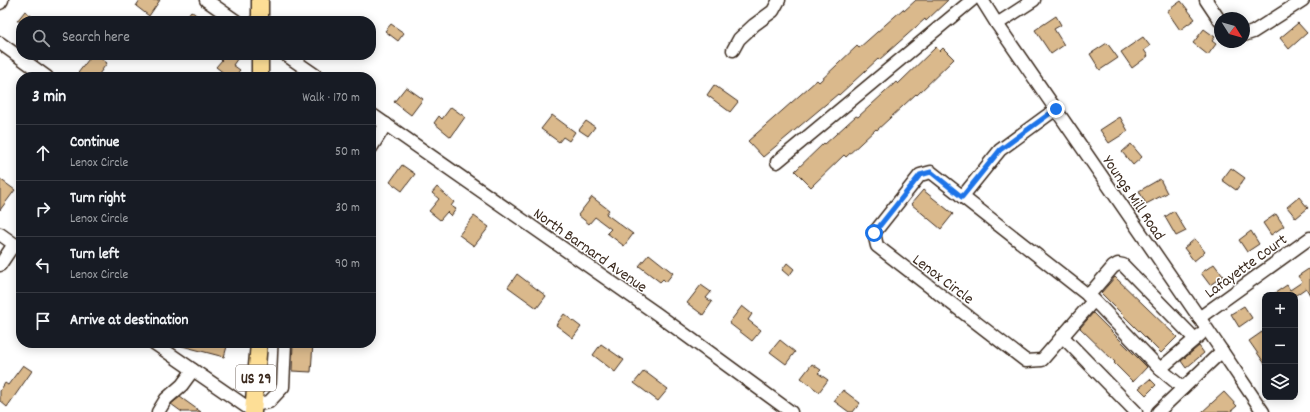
<!DOCTYPE html>
<html lang="en">
<head>
<meta charset="utf-8">
<style>
	body { margin:0; font-family:Dekko,sans-serif; background:#20242c; color:#f1f3f6 }
	.controls { position:absolute; right:12px; bottom:12px; display:grid; overflow:hidden; border-radius:8px; box-shadow:0 2px 10px #0003 }
	.controls button { width:36px; height:36px; display:grid; place-items:center; padding:0; border:0; border-bottom:1px solid #363941; background:#171b24; color:#f1f3f6; font:20px sans-serif }
	.compass { position:absolute; left:1214px; top:12px; width:36px; height:36px; border-radius:50%; background:#171b24; box-shadow:0 2px 10px #0003; rotate:127deg }
	.stop { position:absolute; width:12px; height:12px; margin:-9px; border:3px solid #1a73e8; border-radius:50%; background:#fff }
	.stop.end { background:#1a73e8; border-color:#fff; box-shadow:0 1px 4px #0008 }
	.list { margin:0; padding:0; list-style:none }
	h2 { display:flex; justify-content:space-between; align-items:center; height:52px; margin:0; padding:0 16px; font-size:17px }
	h2 small { font-size:13px; font-weight:400; color:#9ea1a6 }
	.list li { display:grid; grid-template-columns:26px 1fr auto; gap:12px; align-items:center; box-sizing:border-box; height:56px; padding:0 16px; border-top:1px solid #363941 }
	.list b { display:block; font-size:15px; white-space:nowrap }
	.list p { margin:0; font-size:13px; white-space:nowrap; color:#9ea1a6 }
	.list em { font-size:13px; font-style:normal; color:#9ea1a6 }
	.icon { flex:none; width:22px; height:22px; fill:none; stroke:currentColor; stroke-width:2; stroke-linecap:round; stroke-linejoin:round }
	.map { position:relative; flex:none; width:1310px; height:412px; overflow:hidden }
	.search { position:absolute; background:#171b24; box-shadow:0 2px 10px #0003; left:16px; top:16px; width:360px; height:44px; display:flex; align-items:center; gap:10px; box-sizing:border-box; padding:0 14px; border-radius:16px; color:#9ea1a6; font-size:15px }
	.panel { position:absolute; background:#171b24; box-shadow:0 2px 10px #0003; left:16px; top:72px; width:360px; height:276px; border-radius:16px }
	.map>svg:first-child { display:block }
</style>
</head>
<body>
<div class="map">
<svg width="1310" height="412" viewBox="0 0 1310 412">
	<rect width="100%" height="100%" fill="#fff"/>
	<filter id="ink" filterUnits="userSpaceOnUse"><feTurbulence type="fractalNoise" baseFrequency=".025" numOctaves="2"/><feDisplacementMap in="SourceGraphic" scale="8" xChannelSelector="R" yChannelSelector="G"/><feConvolveMatrix kernelMatrix="1 2 1 2 8 2 1 2 1" color-interpolation-filters="sRGB"/></filter>
	<g filter="url(#ink)">
		<g fill="#dab98c" stroke="#3b2a1e">
			<path d="M140,0H160L149,16L136,6Z"/>
			<path d="M916,0H948L926,21L925,19L879,60L878,59L839,95L838,94L763,157L748,141L817,80L819,82L857,46L859,48L903,9L904,11Z"/>
			<path d="M1181,1L1195,19L1180,30L1167,11Z"/>
			<path d="M25,11L38,21H17Z"/>
			<path d="M191,11L204,21H183Z"/>
			<path d="M1056,16L1061,25L1054,29L1064,45L1051,54L1035,30Z"/>
			<path d="M1298,23L1307,33L1289,49L1280,38Z"/>
			<path d="M391,24L404,33L398,41L385,31Z"/>
			<path d="M1204,29L1215,37L1212,41L1216,44L1208,55L1193,43Z"/>
			<path d="M1143,37L1150,46L1144,50L1148,56L1132,68L1121,52Z"/>
			<path d="M1107,43L1118,58L1100,70L1090,54Z"/>
			<path d="M936,47L940,51L943,48L954,59L917,95L916,94L877,130L876,129L846,157L844,155L811,187L795,171L824,143L825,144L856,116L858,117L896,82L898,84Z"/>
			<path d="M92,55H96L107,63L97,77H83L78,73Z"/>
			<path d="M215,55H240L233,65L240,70L234,77H229L216,67L222,60Z"/>
			<path d="M714,85L738,102L730,112L707,95Z"/>
			<path d="M406,87L423,99L411,115L394,102Z"/>
			<path d="M451,107L465,117L451,137L434,123L439,116L442,119Z"/>
			<path d="M552,115L575,132L569,141L563,137L559,142L541,129Z"/>
			<path d="M1120,117L1128,131L1109,143L1100,130Z"/>
			<path d="M586,121L595,127L588,136L579,130Z"/>
			<path d="M1131,144L1142,157L1133,165L1122,152Z"/>
			<path d="M402,165L415,174L402,191L390,182Z"/>
			<path d="M1231,168L1245,178L1236,190L1222,180Z"/>
			<path d="M0,179L15,190L0,210Z"/>
			<path d="M1160,179L1167,193L1146,204L1139,191Z"/>
			<path d="M437,187L454,202L451,206L456,209L451,216L447,212L440,220L429,211L439,199L432,193Z"/>
			<path d="M923,190L953,214L941,229L911,204Z"/>
			<path d="M592,197L609,210L606,214L633,234L624,246L607,233L611,229L595,217L589,224L578,215Z"/>
			<path d="M1299,197L1308,208L1296,218L1287,207Z"/>
			<path d="M1174,211L1186,231L1176,236L1165,217Z"/>
			<path d="M1276,214L1284,226L1271,235L1263,223Z"/>
			<path d="M474,216L489,227L474,246L459,235Z"/>
			<path d="M1251,231L1259,244L1247,252L1239,240Z"/>
			<path d="M1195,239L1205,252L1194,261L1184,248Z"/>
			<path d="M649,254L673,273L666,282L663,279L660,282L639,266Z"/>
			<path d="M787,263L794,269L789,276L782,270Z"/>
			<path d="M1214,264L1223,276L1210,285L1201,273Z"/>
			<path d="M1310,268V295L1306,288L1296,295H1272L1287,285L1290,290L1302,282L1298,276Z"/>
			<path d="M517,274L546,296L537,308L508,287Z"/>
			<path d="M1115,277L1177,337L1161,353L1101,293Z"/>
			<path d="M701,285L711,292L706,298L712,302L703,315L687,303Z"/>
			<path d="M742,306L752,314L748,320L761,330L752,341L729,323Z"/>
			<path d="M1244,306L1252,318L1239,327L1231,314Z"/>
			<path d="M1093,313L1147,367L1133,382L1114,363L1115,362L1080,328Z"/>
			<path d="M564,314L581,327L573,338L556,325Z"/>
			<path d="M1262,332L1265,337V364L1249,341Z"/>
			<path d="M780,340L795,352L786,364L770,352Z"/>
			<path d="M182,343H228L224,357L182,346Z"/>
			<path d="M293,343H313L311,372L292,371Z"/>
			<path d="M601,344L624,360L615,372L593,355Z"/>
			<path d="M1199,346L1204,353L1186,368L1181,361Z"/>
			<path d="M812,364L821,370L818,373L828,380L819,392L801,378Z"/>
			<path d="M23,365L32,371L7,407L0,401V391L5,383L8,385Z"/>
			<path d="M644,371L668,389L658,401L634,383Z"/>
			<path d="M1150,379L1156,385L1146,395L1139,388Z"/>
			<path d="M843,390L860,403L853,412H849L834,401Z"/>
			<path d="M1224,392L1237,406L1230,412H1202Z"/>
			<path d="M180,397L201,412H182L171,404Z"/>
		</g>
		<g fill="none" stroke-linecap="round" stroke-linejoin="round">
			<g stroke="#3b2a1e" stroke-width="15">
				<g id="minor">
					<path d="M206,0L236,21"/>
					<path d="M982,0L997,24L1207,329L1263,412"/>
					<path d="M1206,0L1220,21"/>
					<path d="M0,3L2,0"/>
					<path d="M997,24L1034,0"/>
					<path d="M1244,35L1253,32L1303,0"/>
					<path d="M0,43L47,77"/>
					<path d="M733,50L739,39L754,25L773,11L779,0"/>
					<path d="M286,55L318,77"/>
					<path d="M371,114L657,314L791,412"/>
					<path d="M371,148L386,124"/>
					<path d="M777,162L972,0"/>
					<path d="M962,197L1000,150L1056,109"/>
					<path d="M0,234L21,249"/>
					<path d="M0,265L14,244"/>
					<path d="M1088,296L1113,267L1118,264L1123,265L1195,339"/>
					<path d="M1094,300L1042,360L1026,361L877,246L874,233L920,175L931,172L1094,300L1160,369L1183,388"/>
					<path d="M1199,318L1310,238"/>
					<path d="M1062,336L1136,412"/>
					<path d="M154,343L254,412"/>
					<path d="M1160,369L1200,335"/>
					<path d="M254,405L269,402L283,387L285,343"/>
					<path d="M158,412L166,399L182,385L193,370"/>
					<path d="M1158,412L1222,351"/>
				</g>
			</g>
			<g stroke="#3b2a1e" stroke-width="19">
				<g id="major">
					<path d="M260,0V21"/>
					<path d="M260,55V77"/>
					<path d="M253,412L259,343"/>
				</g>
			</g>
			<use href="#minor" stroke="#fff" stroke-width="12"/>
			<use href="#major" stroke="#fdde96" stroke-width="16"/>
		</g>
	</g>
	<g fill="none" stroke-linecap="round" stroke-linejoin="round" filter="url(#ink)">
		<path stroke="#1a73e8" stroke-width="5" d="M874,233L920,175L931,172L962,197L1000,150L1056,109"/>
	</g>
	<g text-anchor="middle" stroke-width="3" stroke-linejoin="round" paint-order="stroke">
		<rect fill="#fff" stroke="#766a62" stroke-width="1" x="236" y="365" width="40" height="26" rx="3"/>
		<g font-size="15" font-weight="bold" fill="#3b2a1e">
			<text x="256" y="383">US 29</text>
		</g>
		<g font-size="16" fill="#3b2a1e" stroke="#fff">
			<text transform="translate(1135 197) rotate(56)" y="6">Youngs Mill Road</text>
			<text transform="translate(591 249) rotate(35)" y="6">North Barnard Avenue</text>
			<text transform="translate(1245 265) rotate(-36)" y="6">Lafayette Court</text>
			<text transform="translate(944 278) rotate(37)" y="6">Lenox Circle</text>
		</g>
	</g>
</svg>
<div class="controls">
<button>+</button>
<button>−</button>
<button><svg class="icon" aria-label="layers" viewBox="0 0 24 24"><path d="M12 4l9 5-9 5-9-5zM3 14l9 5 9-5"/></svg></button>
</div>
<svg class="compass" viewBox="-18 -18 36 36"><path d="M0-13l5 13h-10z" fill="#e53935"/><path d="M0 13l5-13h-10z" fill="#9ea1a6"/></svg>
<div class="stop" style="left:874px;top:233px"></div>
<div class="stop end" style="left:1056px;top:109px"></div>
<div class="search"><svg class="icon" aria-label="search" viewBox="0 0 24 24"><circle cx="10" cy="10" r="6"/><path d="M15 15l6 6"/></svg>Search here</div>
<section class="panel">
<h2>3 min<small>Walk · 170 m</small></h2>
<ul class="list">
<li><svg class="icon" aria-label="ahead" viewBox="0 0 24 24"><path d="M12 20V5M6 11l6-6 6 6"/></svg><div><b>Continue</b><p>Lenox Circle</p></div><em>50 m</em></li>
<li><svg class="icon" aria-label="right" viewBox="0 0 24 24"><path d="M7 20v-9h11M14 6l5 5-5 5"/></svg><div><b>Turn right</b><p>Lenox Circle</p></div><em>30 m</em></li>
<li><svg class="icon" aria-label="left" viewBox="0 0 24 24"><path d="M17 20v-9H6M10 6l-5 5 5 5"/></svg><div><b>Turn left</b><p>Lenox Circle</p></div><em>90 m</em></li>
<li><svg class="icon" aria-label="arrive" viewBox="0 0 24 24"><path d="M6 21V4h12l-3 4 3 4H6"/></svg><div><b>Arrive at destination</b></div></li>
</ul>
</section>
</div>
</body>
</html>
